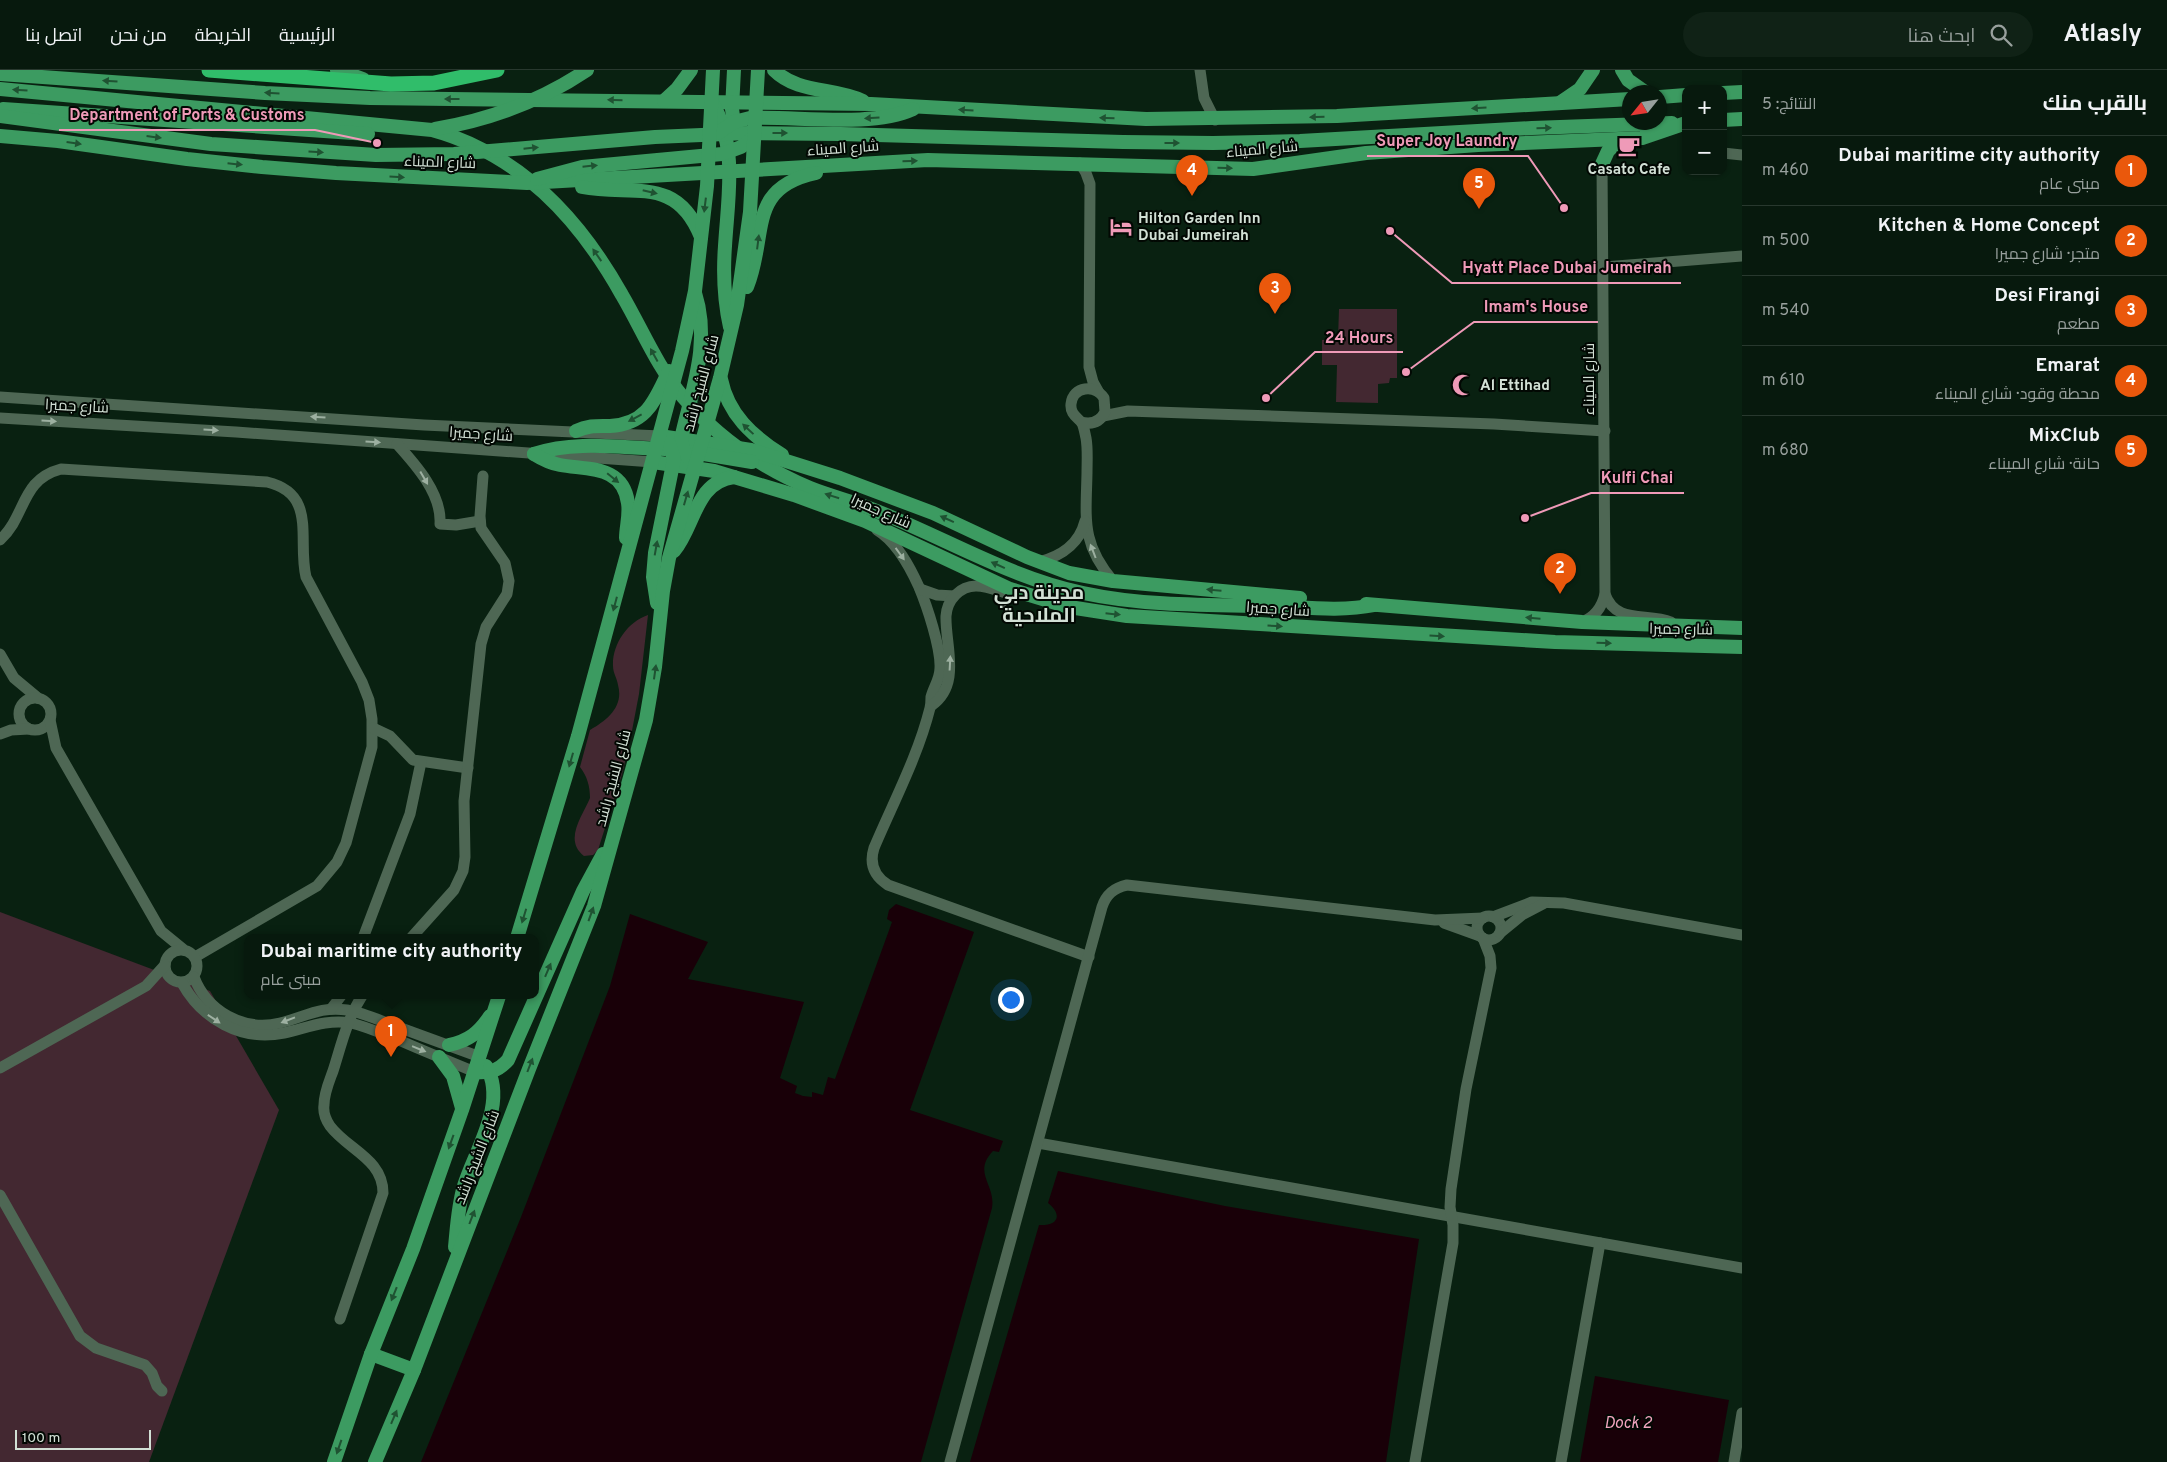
<!DOCTYPE html>
<html lang="ar">
<head>
<meta charset="utf-8">
<style>
	body { margin:0; font-family:Overpass,Cairo,sans-serif; background:#102216; color:#f1f3f6; direction:rtl }
	.controls { position:absolute; right:15px; top:15px; display:grid; overflow:hidden; border-radius:10px; box-shadow:0 1px 4px #0004 }
	.controls button { width:45px; height:45px; display:grid; place-items:center; padding:0; border:0; border-bottom:1px solid #28382e; background:#07190d; color:#f1f3f6; font:25px sans-serif }
	.compass { position:absolute; left:1622px; top:15px; width:45px; height:45px; border-radius:50%; background:#07190d; box-shadow:0 1px 4px #0004; rotate:240deg }
	.scale { position:absolute; left:15px; bottom:12px; width:136px; box-sizing:border-box; padding-left:5px; border:2px solid #d2e0d5; border-top:0; font-size:14px; line-height:18px; white-space:nowrap; color:#d2e0d5; -webkit-text-stroke:4px #020803; paint-order:stroke }
	.you { position:absolute; left:1010px; top:929px; width:18px; height:18px; margin:-12px; border:4px solid #fff; border-radius:50%; background:#1a73e8; box-shadow:0 0 0 8px #1a73e833 }
	.badge { display:grid; place-items:center; width:32px; height:32px; border-radius:50%; background:#ea580c; color:#fff; font-size:16px; font-weight:700 }
	.pin { position:absolute; translate:-50% -41px; filter:drop-shadow(0 1px 2px #0008) }
	.pin::after { content:''; position:absolute; top:26px; width:18px; height:15px; background:inherit; clip-path:polygon(0 0,100% 0,50% 100%) }
	.popup { position:absolute; left:244px; top:864px; width:295px; height:65px; box-sizing:border-box; display:grid; place-content:center; border-radius:10px; background:#07190d; filter:drop-shadow(0 1px 4px #0005); font-size:16px; white-space:nowrap; color:#98a09d }
	.popup b { font-size:19px; color:#f1f3f6 }
	.popup::after { content:''; position:absolute; left:50%; top:100%; margin-left:-10px; border:10px solid transparent; border-top-color:#07190d }
	.list { margin:0; padding:0; list-style:none }
	h2 { display:flex; justify-content:space-between; align-items:center; height:65px; margin:0; padding:0 20px; font-size:21px }
	h2 small { font-size:16px; font-weight:400; color:#98a09d }
	.list li { display:grid; grid-template-columns:32px 1fr auto; gap:15px; align-items:center; box-sizing:border-box; height:70px; padding:0 20px; border-top:1px solid #28382e }
	.list b { display:block; font-size:19px; white-space:nowrap }
	.list p { margin:0; font-size:16px; white-space:nowrap; color:#98a09d }
	.list em { font-size:16px; font-style:normal; color:#98a09d }
	.icon { flex:none; width:28px; height:28px; fill:none; stroke:currentColor; stroke-width:2; stroke-linecap:round; stroke-linejoin:round }
	.map { position:relative; flex:none; width:1742px; height:1392px; overflow:hidden; direction:ltr }
	header { display:flex; align-items:center; gap:30px; box-sizing:border-box; height:70px; padding:0 25px; background:#07190d; border-bottom:1px solid #28382e }
	header strong { font-size:24px }
	nav { display:flex; gap:28px; margin-inline-start:auto; font-size:18px }
	.search { width:350px; height:45px; background:#102216; display:flex; align-items:center; gap:12px; box-sizing:border-box; padding:0 18px; border-radius:28px; color:#98a09d; font-size:19px }
	main { display:flex }
	aside { flex:1; background:#07190d }
	.map>svg:first-child { display:block }
</style>
</head>
<body>
<header>
<strong>Atlasly</strong>
<div class="search"><svg class="icon" aria-label="search" viewBox="0 0 24 24"><circle cx="10" cy="10" r="6"/><path d="M15 15l6 6"/></svg>ابحث هنا</div>
<nav><a>الرئيسية</a><a>الخريطة</a><a>من نحن</a><a>اتصل بنا</a></nav>
</header>
<main>
<aside>
<h2>بالقرب منك<small>النتائج: 5</small></h2>
<ul class="list">
<li><span class="badge">1</span><div><b>Dubai maritime city authority</b><p>مبنى عام</p></div><em>460 m</em></li>
<li><span class="badge">2</span><div><b>Kitchen &amp; Home Concept</b><p>متجر · شارع جميرا</p></div><em>500 m</em></li>
<li><span class="badge">3</span><div><b>Desi Firangi</b><p>مطعم</p></div><em>540 m</em></li>
<li><span class="badge">4</span><div><b>Emarat</b><p>محطة وقود · شارع الميناء</p></div><em>610 m</em></li>
<li><span class="badge">5</span><div><b>MixClub</b><p>حانة · شارع الميناء</p></div><em>680 m</em></li>
</ul>
</aside>
<div class="map">
<svg width="1742" height="1392" viewBox="0 0 1742 1392">
	<rect width="100%" height="100%" fill="#092111"/>
	<g fill="#432831">
		<path d="M1339,239H1397V308H1390L1389,313L1378,314V333L1336,332L1337,295H1322V270L1338,269Z"/>
		<path d="M648,545L639,624L630,671L622,704L598,780L593,785L584,786C563,770 583,745 590,728C590,716 587,706 580,697L590,660C607,650 624,637 618,615C617,608 613,603 613,596C612,575 627,552 648,545Z"/>
		<path d="M0,842L210,921L279,1040L149,1392H0Z"/>
	</g>
	<g fill="#190008">
		<path d="M896,834L974,862L910,1040L1003,1071L999,1082L993,1081C972,1103 996,1114 992,1138L921,1392H421L521,1147L610,916L630,844L708,872L688,909L804,932L780,1008L797,1016L795,1023L803,1026L812,1027V1022L823,1025L828,1007L835,1009L892,852L887,849L889,840Z"/>
		<path d="M1058,1101L1225,1136L1419,1169L1386,1392H970L1039,1155C1058,1156 1063,1145 1048,1133Z"/>
		<path d="M1595,1306L1729,1330L1718,1392H1580Z"/>
	</g>
	<g fill="none" stroke-linecap="round" stroke-linejoin="round">
		<g stroke="#4e6754" stroke-width="11">
			<path d="M1200,0L1204,28L1215,50"/>
			<path d="M1723,83L1742,85"/>
			<path d="M1080,93L1086,103L1090,114L1089,297L1093,312L1098,321"/>
			<path d="M1604,197L1742,186"/>
			<path d="M0,327L424,355L660,366"/>
			<path d="M1103,346L1128,341L1494,354L1605,361"/>
			<path d="M0,348L236,362L653,392"/>
			<path d="M1081,352C1092,355 1100,352 1105,342L1104,328C1095,314 1073,316 1071,334C1070,344 1077,347 1082,353C1084,357 1085,364 1086,368C1088,379 1087,391 1087,403C1086,450 1081,473 1113,511"/>
			<path d="M397,374C416,395 442,424 440,454L456,455L480,451"/>
			<path d="M877,460C897,472 910,497 919,517C927,536 941,578 940,598C940,609 934,616 931,627C931,630 931,634 930,638C918,686 893,733 874,778C869,794 874,806 888,815L1089,887"/>
			<path d="M0,470C27,445 20,410 61,399L267,412C318,424 297,470 306,507L362,612L369,630L372,649V677L346,773L337,792L317,816L195,887"/>
			<path d="M1039,492C1061,486 1079,475 1085,451"/>
			<path d="M920,519L937,525L954,526"/>
			<path d="M1605,524C1616,555 1647,542 1671,552"/>
			<path d="M1582,552C1595,547 1602,537 1605,524L1602,94"/>
			<path d="M0,584L14,608L38,628"/>
			<circle cx="35" cy="644" r="16"/>
			<path d="M931,636C962,615 945,575 946,546C947,530 960,516 976,516C988,516 1001,522 1013,525"/>
			<path d="M50,650L56,678L161,861L183,879"/>
			<path d="M373,658L390,666L413,690L468,698"/>
			<path d="M0,664L11,660L29,659"/>
			<circle cx="1489" cy="858" r="12"/>
			<path d="M1493,847L1532,832L1564,833L1742,865"/>
			<path d="M1444,853L1480,866"/>
			<path d="M1500,863L1522,845L1543,834"/>
			<path d="M363,868L410,744L421,692"/>
			<path d="M411,868L454,820L463,801L465,787L464,731L481,574L486,557L507,524L509,511L505,493L481,458L480,446L483,406"/>
			<circle cx="181" cy="896" r="16"/>
			<path d="M194,907C207,941 243,962 280,953C305,947 320,936 347,940C364,943 381,951 398,957C425,967 453,977 480,987"/>
			<path d="M182,913C202,949 241,972 284,963C307,958 326,949 351,953C368,957 385,965 401,971C426,982 451,992 475,1002"/>
			<path d="M331,939L341,926"/>
			<path d="M0,998L146,916L165,895"/>
			<path d="M1038,1073L1742,1198"/>
			<path d="M0,1125L80,1266L96,1278L145,1295L152,1303L157,1316L162,1321"/>
			<path d="M340,1249L383,1123C383,1089 348,1080 330,1056C326,1050 323,1042 324,1035C324,1023 329,1012 333,1001C341,976 347,949 362,926"/>
			<path d="M950,1392L1102,837C1106,825 1113,818 1127,815L1435,850L1483,848"/>
			<path d="M1415,1392L1453,1173V1155L1450,1137L1451,1119L1466,1019L1491,898L1490,886L1483,868"/>
			<path d="M1561,1392L1600,1173"/>
			<path d="M1734,1392L1742,1343"/>
		</g>
		<g stroke="#3c9b61" stroke-width="14">
			<path d="M337,0L363,9"/>
			<path d="M734,0L732,39L735,61"/>
			<path d="M774,0C798,24 834,17 863,31"/>
			<path d="M1622,0L1628,10L1645,22"/>
			<path d="M0,4L265,23L370,28L871,34L1146,49L1337,46L1630,29"/>
			<path d="M0,19L432,60C520,84 579,148 622,225C642,259 657,297 683,327C718,368 760,397 810,418C832,427 856,432 879,442C947,469 1011,508 1083,523C1143,536 1207,535 1268,536C1304,537 1339,542 1375,535"/>
			<path d="M1723,23L1742,22"/>
			<path d="M1660,27L1686,25"/>
			<path d="M664,31L677,19L691,0"/>
			<path d="M712,32C738,77 728,126 725,176C723,203 724,230 730,257"/>
			<path d="M1561,32L1580,19L1593,0"/>
			<path d="M3,39L368,64"/>
			<path d="M0,46L211,74L376,85L454,84L655,67L748,63L841,64L1123,72L1213,73L1300,71L1532,58L1672,53"/>
			<path d="M1723,50L1742,49"/>
			<path d="M435,59C489,50 541,31 587,0"/>
			<path d="M718,63L734,52L750,48C797,46 871,58 913,39"/>
			<path d="M0,66L58,71L187,89L262,97L336,103L527,113L928,90L1253,99L1366,83L1478,75L1642,68L1686,53"/>
			<path d="M1602,94L1608,81L1619,70"/>
			<path d="M537,109L582,97L722,84L741,77L754,67"/>
			<path d="M582,117C632,127 676,104 701,167"/>
			<path d="M747,217C768,165 746,118 816,103"/>
			<path d="M721,309C728,344 752,366 782,385"/>
			<path d="M576,361C588,355 598,356 610,356C648,354 655,329 669,301"/>
			<path d="M660,366L751,380L840,408L933,443L1027,487L1069,503L1113,511L1300,528"/>
			<path d="M692,382L752,392"/>
			<path d="M534,384C576,370 621,378 665,379"/>
			<path d="M534,384C542,389 550,393 560,395C588,400 623,395 628,433C630,445 626,457 626,468"/>
			<path d="M653,392L714,401L794,425L865,451L1010,519L1069,537L1127,546L1555,572L1742,577"/>
			<path d="M695,397L684,382L681,369C692,319 711,273 695,223"/>
			<path d="M674,481C695,456 695,412 734,407"/>
			<path d="M657,533L653,507L655,483L674,389L669,374L660,366"/>
			<path d="M1366,534L1582,552L1742,558"/>
			<path d="M517,868L578,666L682,281L695,221L707,116L713,0"/>
			<path d="M449,975C468,971 479,963 490,946"/>
			<path d="M439,987L453,1006L462,1038"/>
			<path d="M475,1002C490,1003 498,1001 508,990L583,821L603,784"/>
			<path d="M455,1177C457,1157 458,1136 464,1116C475,1080 508,1033 486,996"/>
			<path d="M371,1284L414,1300"/>
			<path d="M334,1392L371,1284L413,1179L462,1040L499,926"/>
			<path d="M375,1392L414,1300L529,999L594,836L646,650L655,597L663,521L669,488L720,308L737,235L750,142L758,0"/>
		</g>
		<path stroke="#30bd6a" stroke-width="15" d="M209,0L391,14L434,13L497,0"/>
	</g>
	<defs><path id="oneway-solid" d="M-6-.8H1V-3.2L6.5 0L1 3.2V.8H-6Z" transform="scale(1.25)"/></defs>
	<g fill="#1f5232">
		<use href="#oneway-solid" transform="translate(110 11) rotate(-176)"/>
		<use href="#oneway-solid" transform="translate(20 20) rotate(-176)"/>
		<use href="#oneway-solid" transform="translate(272 23) rotate(-177)"/>
		<use href="#oneway-solid" transform="translate(452 29) rotate(-180)"/>
		<use href="#oneway-solid" transform="translate(615 30) rotate(-179)"/>
		<use href="#oneway-solid" transform="translate(1479 38) rotate(177)"/>
		<use href="#oneway-solid" transform="translate(966 40) rotate(-176)"/>
		<use href="#oneway-solid" transform="translate(1317 47) rotate(178)"/>
		<use href="#oneway-solid" transform="translate(872 48) rotate(177)"/>
		<use href="#oneway-solid" transform="translate(1107 48) rotate(-178)"/>
		<use href="#oneway-solid" transform="translate(1544 58) rotate(-2)"/>
		<use href="#oneway-solid" transform="translate(780 63)"/>
		<use href="#oneway-solid" transform="translate(154 67) rotate(7)"/>
		<use href="#oneway-solid" transform="translate(74 73) rotate(8)"/>
		<use href="#oneway-solid" transform="translate(1172 73)"/>
		<use href="#oneway-solid" transform="translate(531 78) rotate(-6)"/>
		<use href="#oneway-solid" transform="translate(316 82) rotate(4)"/>
		<use href="#oneway-solid" transform="translate(910 91) rotate(-2)"/>
		<use href="#oneway-solid" transform="translate(235 94) rotate(6)"/>
		<use href="#oneway-solid" transform="translate(590 96) rotate(-6)"/>
		<use href="#oneway-solid" transform="translate(1225 98) rotate(2)"/>
		<use href="#oneway-solid" transform="translate(397 107) rotate(3)"/>
		<use href="#oneway-solid" transform="translate(650 122) rotate(13)"/>
		<use href="#oneway-solid" transform="translate(705 135) rotate(97)"/>
		<use href="#oneway-solid" transform="translate(758 172) rotate(-83)"/>
		<use href="#oneway-solid" transform="translate(597 185) rotate(-125)"/>
		<use href="#oneway-solid" transform="translate(654 285) rotate(-119)"/>
		<use href="#oneway-solid" transform="translate(635 348) rotate(152)"/>
		<use href="#oneway-solid" transform="translate(748 359) rotate(-137)"/>
		<use href="#oneway-solid" transform="translate(613 408) rotate(39)"/>
		<use href="#oneway-solid" transform="translate(832 426) rotate(-162)"/>
		<use href="#oneway-solid" transform="translate(686 428) rotate(-74)"/>
		<use href="#oneway-solid" transform="translate(947 449) rotate(-156)"/>
		<use href="#oneway-solid" transform="translate(656 478) rotate(-80)"/>
		<use href="#oneway-solid" transform="translate(998 495) rotate(-156)"/>
		<use href="#oneway-solid" transform="translate(1214 520) rotate(-175)"/>
		<use href="#oneway-solid" transform="translate(615 534) rotate(105)"/>
		<use href="#oneway-solid" transform="translate(1113 544) rotate(6)"/>
		<use href="#oneway-solid" transform="translate(1533 548) rotate(-175)"/>
		<use href="#oneway-solid" transform="translate(1275 556) rotate(4)"/>
		<use href="#oneway-solid" transform="translate(1437 566) rotate(3)"/>
		<use href="#oneway-solid" transform="translate(1604 573) rotate(1)"/>
		<use href="#oneway-solid" transform="translate(655 602) rotate(-82)"/>
		<use href="#oneway-solid" transform="translate(571 690) rotate(106)"/>
		<use href="#oneway-solid" transform="translate(591 844) rotate(-70)"/>
		<use href="#oneway-solid" transform="translate(524 846) rotate(107)"/>
		<use href="#oneway-solid" transform="translate(548 900) rotate(-67)"/>
		<use href="#oneway-solid" transform="translate(530 995) rotate(-69)"/>
		<use href="#oneway-solid" transform="translate(451 1072) rotate(110)"/>
		<use href="#oneway-solid" transform="translate(472 1147) rotate(-69)"/>
		<use href="#oneway-solid" transform="translate(394 1224) rotate(112)"/>
		<use href="#oneway-solid" transform="translate(394 1347) rotate(-67)"/>
		<use href="#oneway-solid" transform="translate(339 1377) rotate(109)"/>
	</g>
	<g fill="#9db0a1">
		<use href="#oneway-solid" transform="translate(318 347) rotate(-176)"/>
		<use href="#oneway-solid" transform="translate(49 351) rotate(3)"/>
		<use href="#oneway-solid" transform="translate(211 360) rotate(4)"/>
		<use href="#oneway-solid" transform="translate(373 372) rotate(4)"/>
		<use href="#oneway-solid" transform="translate(424 408) rotate(60)"/>
		<use href="#oneway-solid" transform="translate(1093 481) rotate(-111)"/>
		<use href="#oneway-solid" transform="translate(900 484) rotate(54)"/>
		<use href="#oneway-solid" transform="translate(950 593) rotate(-87)"/>
		<use href="#oneway-solid" transform="translate(214 949) rotate(34)"/>
		<use href="#oneway-solid" transform="translate(288 950) rotate(159)"/>
		<use href="#oneway-solid" transform="translate(419 979) rotate(22)"/>
	</g>
	<defs>
		<g id="cafe-bare" transform="scale(1.725)"><path d="M-5.5-4.5H6V0H3Q3 3.5 0 3.5H-2.5Q-5.5 3.5-5.5 0ZM3-3.2v2h1.7v-2ZM-6 4.5H4V6H-6Z" fill="#ef9ab8" stroke="#020803" stroke-width="2.5" paint-order="stroke"/></g>
		<g id="hotel-bare" transform="scale(1.725)"><path d="M-6-4.5h1.5V1H6V5H4.5V3h-9V5H-6ZM-4 0a1.8 1.8 0 1 1 3.6 0ZM.5 0V-2.5h3Q6-2.5 6 0Z" fill="#ef9ab8" stroke="#020803" stroke-width="2.5" paint-order="stroke"/></g>
		<g id="mosque-bare" transform="scale(1.725)"><path d="M3.5-4.9A6 6 0 1 0 3.5 4.9A5 5 0 1 1 3.5-4.9Z" fill="#ef9ab8" stroke="#020803" stroke-width="2.5" paint-order="stroke"/></g>
	</defs>
	<g fill-rule="evenodd">
		<use href="#cafe-bare" x="1629" y="76"/>
		<use href="#hotel-bare" x="1121" y="157"/>
		<use href="#mosque-bare" x="1463" y="315"/>
	</g>
	<g text-anchor="middle" stroke-width="4" stroke-linejoin="round" paint-order="stroke">
		<g font-size="15" fill="#d2e0d5" stroke="#020803">
			<text transform="translate(843 78) rotate(-4)" y="5">شارع الميناء</text>
			<text transform="translate(1262 79) rotate(-5)" y="5">شارع الميناء</text>
			<text transform="translate(440 92) rotate(2)" y="5">شارع الميناء</text>
			<text transform="translate(1589 309) rotate(-90)" y="5">شارع الميناء</text>
			<text transform="translate(701 313) rotate(-75)" y="5">شارع الشيخ راشد</text>
			<text transform="translate(77 336) rotate(3)" y="5">شارع جميرا</text>
			<text transform="translate(481 364) rotate(4)" y="5">شارع جميرا</text>
			<text transform="translate(881 441) rotate(24)" y="5">شارع جميرا</text>
			<text transform="translate(1278 539) rotate(4)" y="5">شارع جميرا</text>
			<text transform="translate(1681 559) rotate(1)" y="5">شارع جميرا</text>
			<text transform="translate(613 708) rotate(-75)" y="5">شارع الشيخ راشد</text>
			<text transform="translate(477 1087) rotate(-69)" y="5">شارع الشيخ راشد</text>
		</g>
		<g font-size="15" font-weight="bold" fill="#d2e0d5" stroke="#020803" text-anchor="start">
			<text x="1629" y="104" text-anchor="middle">Casato Cafe</text>
			<text x="1138" y="153">Hilton Garden Inn<tspan x="1138" dy="17">Dubai Jumeirah</tspan></text>
			<text x="1480" y="320">Al Ettihad</text>
		</g>
		<g font-size="16" font-style="italic" fill="#f1a5bf" stroke="#020803">
			<text x="1628" y="1358">Dock 2</text>
		</g>
		<g font-size="20" font-weight="bold" fill="#d2e0d5" stroke="#020803">
			<text x="1039" y="529">مدينة دبي<tspan x="1039" dy="23">الملاحية</tspan></text>
		</g>
	</g>
	<path fill="none" stroke="#ef9ab8" stroke-width="2" d="M377 73L315 60H59M1564 138L1528 86H1367M1390 161L1452 213H1681M1406 302L1474 252H1598M1266 328L1315 282H1403M1525 448L1591 423H1684"/>
	<g fill="#ef9ab8" stroke="#020803" stroke-width="2">
		<circle cx="377" cy="73" r="5"/>
		<circle cx="1564" cy="138" r="5"/>
		<circle cx="1390" cy="161" r="5"/>
		<circle cx="1406" cy="302" r="5"/>
		<circle cx="1266" cy="328" r="5"/>
		<circle cx="1525" cy="448" r="5"/>
	</g>
	<g font-size="16" text-anchor="middle" font-weight="bold" fill="#ef9ab8" stroke="#020803" stroke-width="4" stroke-linejoin="round" paint-order="stroke">
		<text x="187" y="50">Department of Ports &amp; Customs</text>
		<text x="1447" y="76">Super Joy Laundry</text>
		<text x="1567" y="203">Hyatt Place Dubai Jumeirah</text>
		<text x="1536" y="242">Imam's House</text>
		<text x="1359" y="273">24 Hours</text>
		<text x="1637" y="413">Kulfi Chai</text>
	</g>
</svg>
<div class="controls">
<button>+</button>
<button>−</button>
</div>
<svg class="compass" viewBox="-18 -18 36 36"><path d="M0-13l5 13h-10z" fill="#e53935"/><path d="M0 13l5-13h-10z" fill="#98a09d"/></svg>
<div class="scale">100 m</div>
<div class="you"></div>
<div class="pin badge" style="left:391px;top:987px">1</div>
<div class="popup"><b>Dubai maritime city authority</b>مبنى عام</div>
<div class="pin badge" style="left:1560px;top:524px">2</div>
<div class="pin badge" style="left:1275px;top:244px">3</div>
<div class="pin badge" style="left:1192px;top:126px">4</div>
<div class="pin badge" style="left:1479px;top:139px">5</div>
</div>
</main>
</body>
</html>
